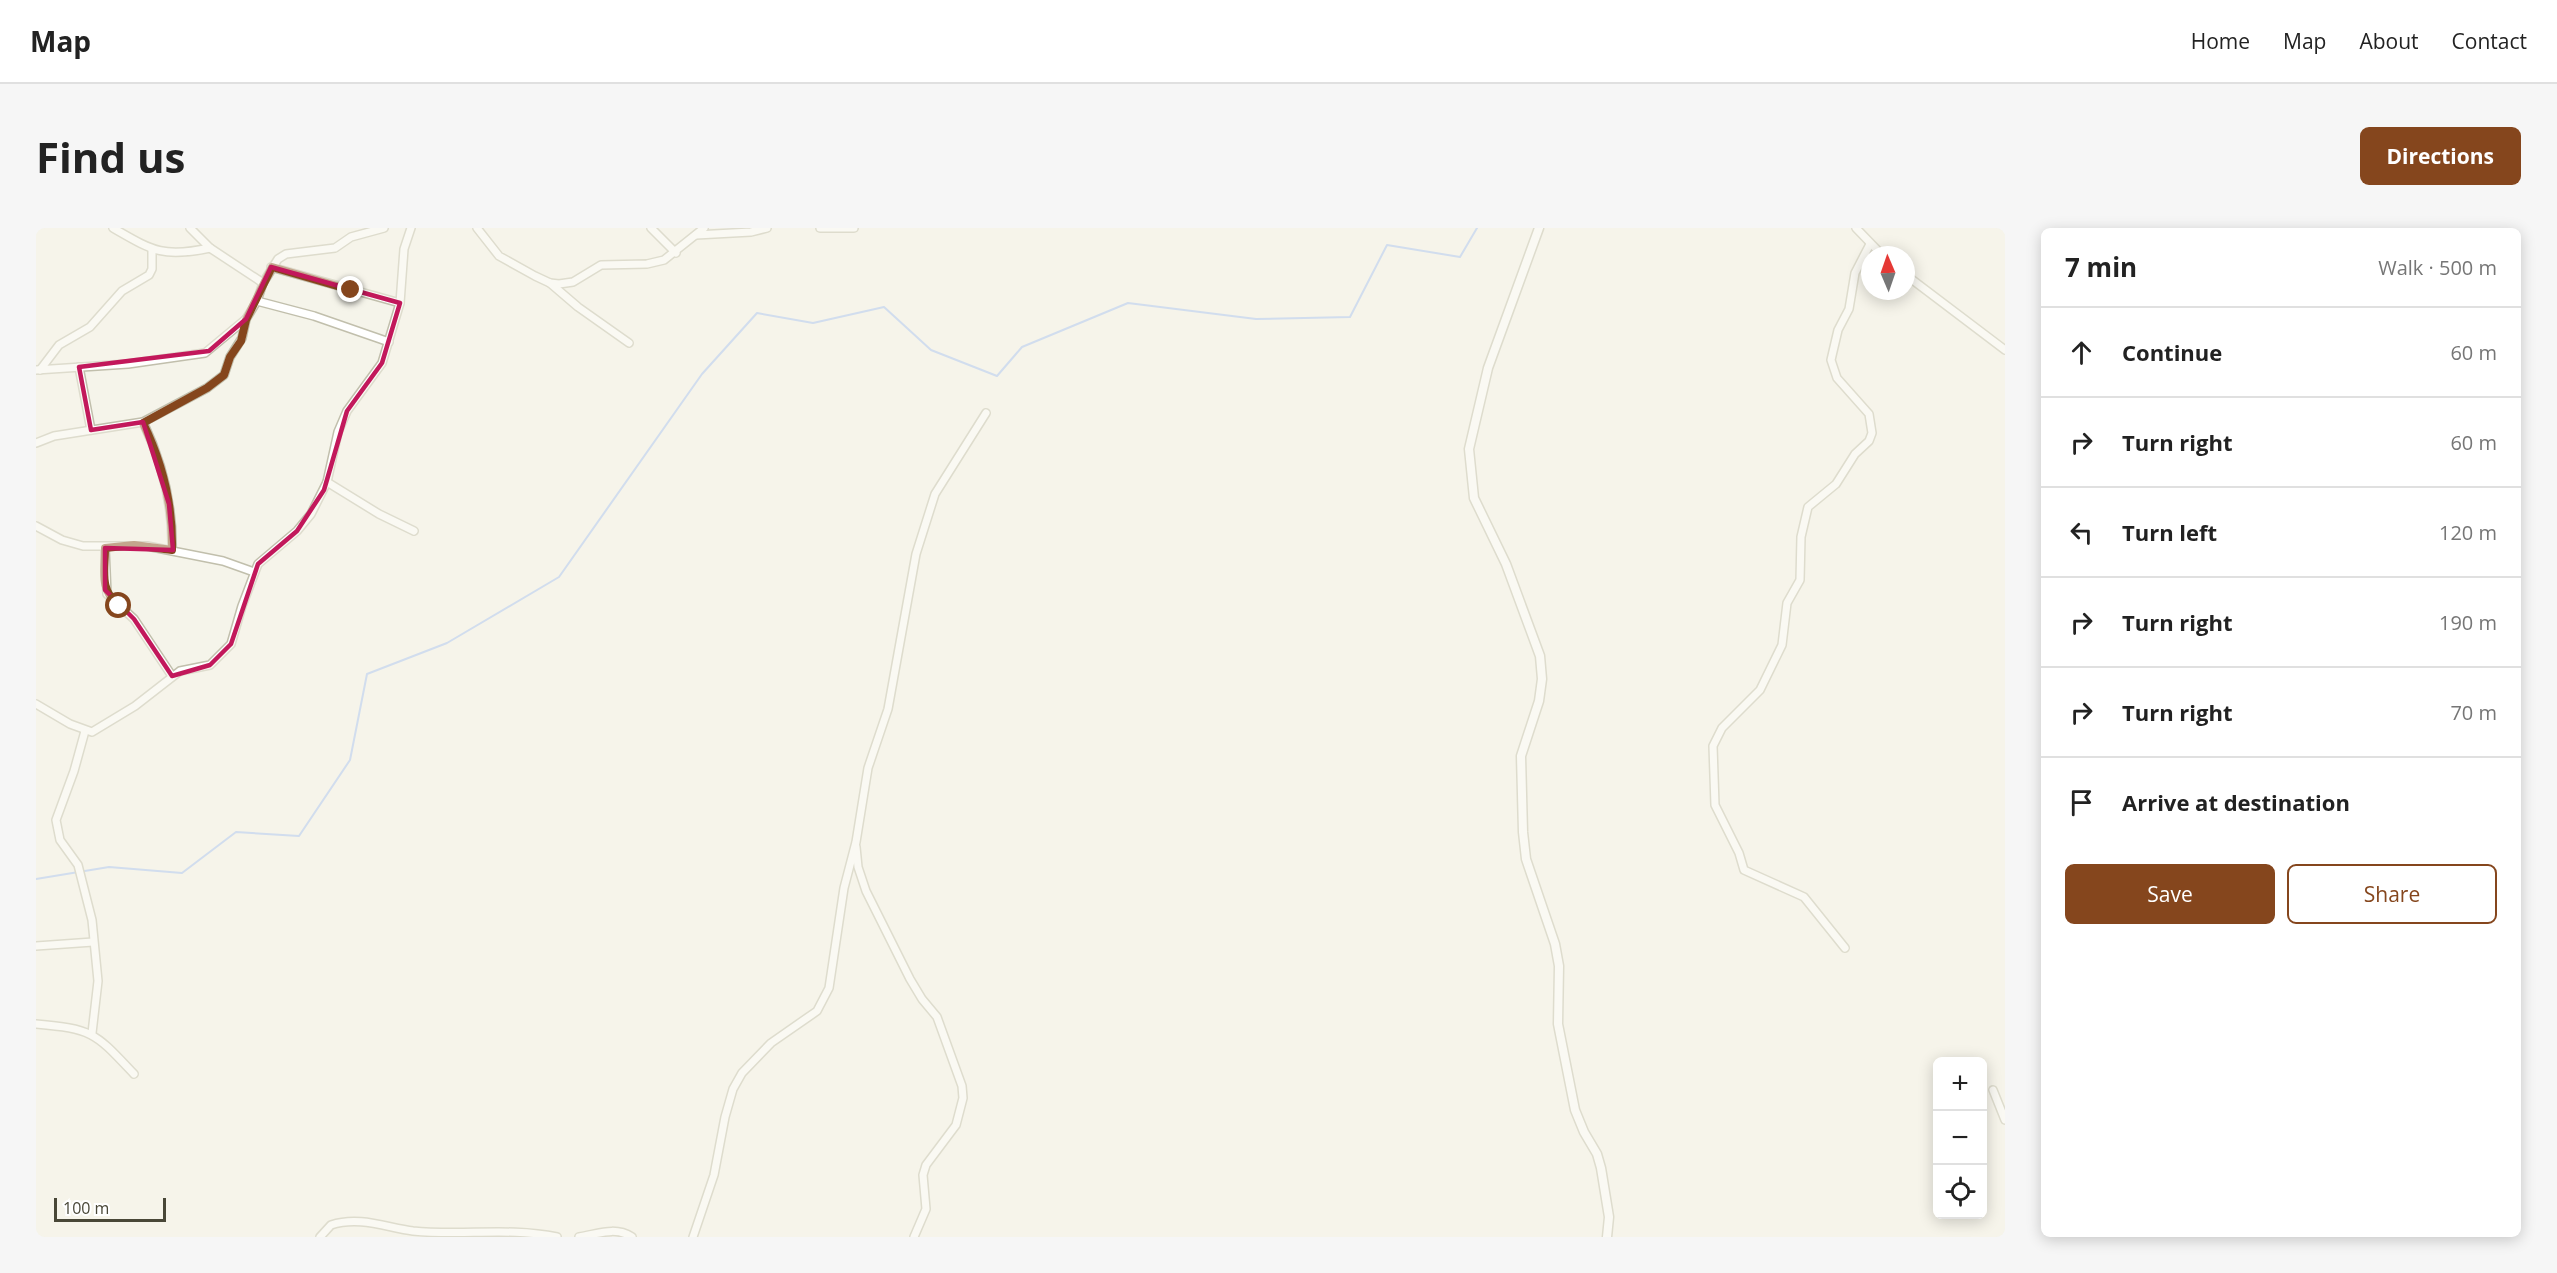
<!DOCTYPE html>
<html lang="en">
<head>
<meta charset="utf-8">
<style>
	body { margin:0; font-family:"Open Sans",sans-serif; background:#f6f6f6; color:#222 }
	.controls { position:absolute; right:18px; bottom:18px; display:grid; overflow:hidden; border-radius:9px; box-shadow:0 3px 15px #0003 }
	.controls button { width:54px; height:54px; display:grid; place-items:center; padding:0; border:0; border-bottom:2px solid #e0e0e0; background:#fff; color:#222; font:30px sans-serif }
	.compass { position:absolute; left:1825px; top:18px; width:54px; height:54px; border-radius:50%; background:#fff; box-shadow:0 3px 15px #0003; rotate:358deg }
	.scale { position:absolute; left:18px; bottom:15px; width:112px; box-sizing:border-box; padding-left:6px; border:3px solid #494737; border-top:0; font-size:16px; line-height:21px; white-space:nowrap; color:#494737; -webkit-text-stroke:4px #fff; paint-order:stroke }
	.stop { position:absolute; width:18px; height:18px; margin:-14px; border:4px solid #85461d; border-radius:50%; background:#fff }
	.stop.end { background:#85461d; border-color:#fff; box-shadow:0 2px 6px #0008 }
	.list { margin:0; padding:0; list-style:none }
	h2 { display:flex; justify-content:space-between; align-items:center; height:78px; margin:0; padding:0 24px; font-size:26px }
	h2 small { font-size:20px; font-weight:400; color:#767676 }
	.list li { display:grid; grid-template-columns:39px 1fr auto; gap:18px; align-items:center; box-sizing:border-box; height:90px; padding:0 24px; border-top:2px solid #e0e0e0 }
	.list b { display:block; font-size:22px; white-space:nowrap }
	.list em { font-size:20px; font-style:normal; color:#767676 }
	.actions { display:flex; gap:12px; padding:18px 24px }
	.actions a { flex:1; padding:14px 0; border:2px solid #85461d; border-radius:9px; text-align:center; font-size:21px; color:#85461d }
	.actions .main { background:#85461d; color:#fff }
	.icon { flex:none; width:33px; height:33px; fill:none; stroke:currentColor; stroke-width:2; stroke-linecap:round; stroke-linejoin:round }
	.map { position:relative; flex:none; width:1969px; height:1009px; overflow:hidden; border-radius:9px }
	header { display:flex; align-items:center; gap:36px; box-sizing:border-box; height:84px; padding:0 30px; background:#fff; border-bottom:2px solid #e0e0e0 }
	header strong { font-size:28px }
	nav { display:flex; gap:33px; margin-inline-start:auto; font-size:21px }
	.intro { display:flex; align-items:center; justify-content:space-between; box-sizing:border-box; height:144px; padding:0 36px }
	h1 { margin:0; font-size:42px }
	.button { padding:15px 27px; border-radius:9px; background:#85461d; color:#fff; font-size:21px; font-weight:700 }
	main { display:flex; gap:36px; padding:0 36px }
	aside { flex:1; background:#fff; border-radius:9px; box-shadow:0 3px 15px #0003 }
	.map>svg:first-child { display:block }
</style>
</head>
<body>
<header>
<strong>Map</strong>
<nav><a>Home</a><a>Map</a><a>About</a><a>Contact</a></nav>
</header>
<div class="intro"><h1>Find us</h1><a class="button">Directions</a></div>
<main>
<div class="map">
<svg width="1969" height="1009" viewBox="0 0 1969 1009">
	<rect width="100%" height="100%" fill="#f5f4ea"/>
	<g fill="none" stroke-linecap="round" stroke-linejoin="round">
		<path stroke="#a5c0f3" stroke-width="2" d="M0,651L73,639L146,645L200,604L263,608L314,532L331,446L411,415L523,349L666,146L721,85L777,95L848,79L895,122L961,148L986,119L1092,75L1220,91L1314,89L1351,17L1424,29L1441,0"/>
		<g stroke="#c1bfac" stroke-width="10">
			<g id="minor">
				<path d="M77,0C117,23 127,30 174,20"/>
				<path d="M154,0L174,20L227,55"/>
				<path d="M441,0L463,28L499,48L514,55L523,56L537,54L565,37L611,36L628,32L668,0"/>
				<path d="M615,0L640,25"/>
				<path d="M784,0H818"/>
				<path d="M1820,0L1846,27"/>
				<path d="M660,7L715,4L731,0"/>
				<path d="M235,39L364,75"/>
				<path d="M1870,47L1969,122"/>
				<path d="M514,55L542,79L593,115"/>
				<path d="M221,73L278,88L353,114"/>
				<path d="M43,139L55,202"/>
				<path d="M0,142L92,136L169,125L210,91L221,73L227,55L242,31L250,26L299,20L315,9L348,0"/>
				<path d="M4,142L23,117L54,99L86,63L113,47L116,41V22"/>
				<path d="M107,194C126,234 137,278 136,322"/>
				<path d="M0,215L18,208L107,194L171,160L188,147L194,129L206,110L210,91"/>
				<path d="M291,254L343,286L378,303"/>
				<path d="M0,298L26,312L47,318H111L187,333L218,344"/>
				<path d="M69,320L71,366L98,391L136,448"/>
				<path d="M0,476L34,496L56,504L99,478L144,443L174,437L195,416L206,378L222,336L261,303L275,286L291,254L302,204L311,183L346,135L364,75L368,21L375,0"/>
				<path d="M49,503L38,543L20,592L24,612L42,637L56,692L62,753L56,805"/>
				<path d="M820,619L822,639L830,663L874,751L886,771L901,789L926,858L927,870L920,897L890,937L887,947L890,981L878,1009"/>
				<path d="M0,718L57,714"/>
				<path d="M1809,720L1768,669L1708,642L1703,625L1679,577L1677,518L1686,500L1724,462L1746,417L1751,375L1764,352L1765,309L1772,279L1800,256L1819,226L1833,213L1836,205L1833,186L1801,150L1795,132L1802,102L1813,81L1819,45L1834,16"/>
				<path d="M0,796C58,801 59,805 98,846"/>
				<path d="M1957,862L1969,892"/>
				<path d="M284,1009L295,997C323,988 349,999 377,1003C425,1008 473,999 521,1009"/>
				<path d="M543,1009C562,1006 579,998 596,1009"/>
				<path d="M657,1009L678,947L689,889L697,861L706,845L735,815L781,783L793,760L808,660L820,614L832,540L852,481L880,326L899,266L950,185"/>
			</g>
		</g>
		<g stroke="#c1bfac" stroke-width="11">
			<path id="tertiary" d="M1503,0L1452,140L1433,221L1438,270L1470,336L1504,428L1506,451L1503,473L1485,528L1487,604L1490,631L1519,716L1523,738L1522,796L1539,882L1548,904L1561,926L1565,940L1573,989L1571,1009"/>
		</g>
		<use href="#minor" stroke="#fff" stroke-width="7"/>
		<use href="#tertiary" stroke="#fff" stroke-width="8"/>
	</g>
	<g fill="none" stroke-linecap="round" stroke-linejoin="round">
		<path stroke="#85461d" stroke-width="8" d="M83,378C63,361 69,344 69,320L98,317L136,322C137,278 126,234 107,195L171,160L188,147L194,129L205,113L210,92L236,39L315,62"/>
	</g>
	<path d="M0 0H1969V1009H0ZM235,39L364,75L346,135L311,183L288,262L261,303L222,336L195,416L174,437L136,448L98,391L69,362V320L137,322L133,276L107,194L55,202L43,139L173,123L210,91Z" fill="#f5f4ea" fill-opacity=".55" fill-rule="evenodd"/>
	<path fill="none" stroke="#c2185b" stroke-width="4.5" stroke-linejoin="round" d="M235,39L364,75L346,135L311,183L288,262L261,303L222,336L195,416L174,437L136,448L98,391L69,362V320L137,322L133,276L107,194L55,202L43,139L173,123L210,91Z"/>
</svg>
<div class="controls">
<button>+</button>
<button>−</button>
<button><svg class="icon" aria-label="locate" viewBox="0 0 24 24"><circle cx="12" cy="12" r="6"/><path d="M12 2v4M12 18v4M2 12h4M18 12h4"/></svg></button>
</div>
<svg class="compass" viewBox="-18 -18 36 36"><path d="M0-13l5 13h-10z" fill="#e53935"/><path d="M0 13l5-13h-10z" fill="#767676"/></svg>
<div class="scale">100 m</div>
<div class="stop" style="left:83px;top:378px"></div>
<div class="stop end" style="left:315px;top:62px"></div>
</div>
<aside>
<h2>7 min<small>Walk · 500 m</small></h2>
<ul class="list">
<li><svg class="icon" aria-label="ahead" viewBox="0 0 24 24"><path d="M12 20V5M6 11l6-6 6 6"/></svg><div><b>Continue</b></div><em>60 m</em></li>
<li><svg class="icon" aria-label="right" viewBox="0 0 24 24"><path d="M7 20v-9h11M14 6l5 5-5 5"/></svg><div><b>Turn right</b></div><em>60 m</em></li>
<li><svg class="icon" aria-label="left" viewBox="0 0 24 24"><path d="M17 20v-9H6M10 6l-5 5 5 5"/></svg><div><b>Turn left</b></div><em>120 m</em></li>
<li><svg class="icon" aria-label="right" viewBox="0 0 24 24"><path d="M7 20v-9h11M14 6l5 5-5 5"/></svg><div><b>Turn right</b></div><em>190 m</em></li>
<li><svg class="icon" aria-label="right" viewBox="0 0 24 24"><path d="M7 20v-9h11M14 6l5 5-5 5"/></svg><div><b>Turn right</b></div><em>70 m</em></li>
<li><svg class="icon" aria-label="arrive" viewBox="0 0 24 24"><path d="M6 21V4h12l-3 4 3 4H6"/></svg><div><b>Arrive at destination</b></div></li>
</ul>
<div class="actions"><a class="main">Save</a><a>Share</a></div>
</aside>
</main>
</body>
</html>
